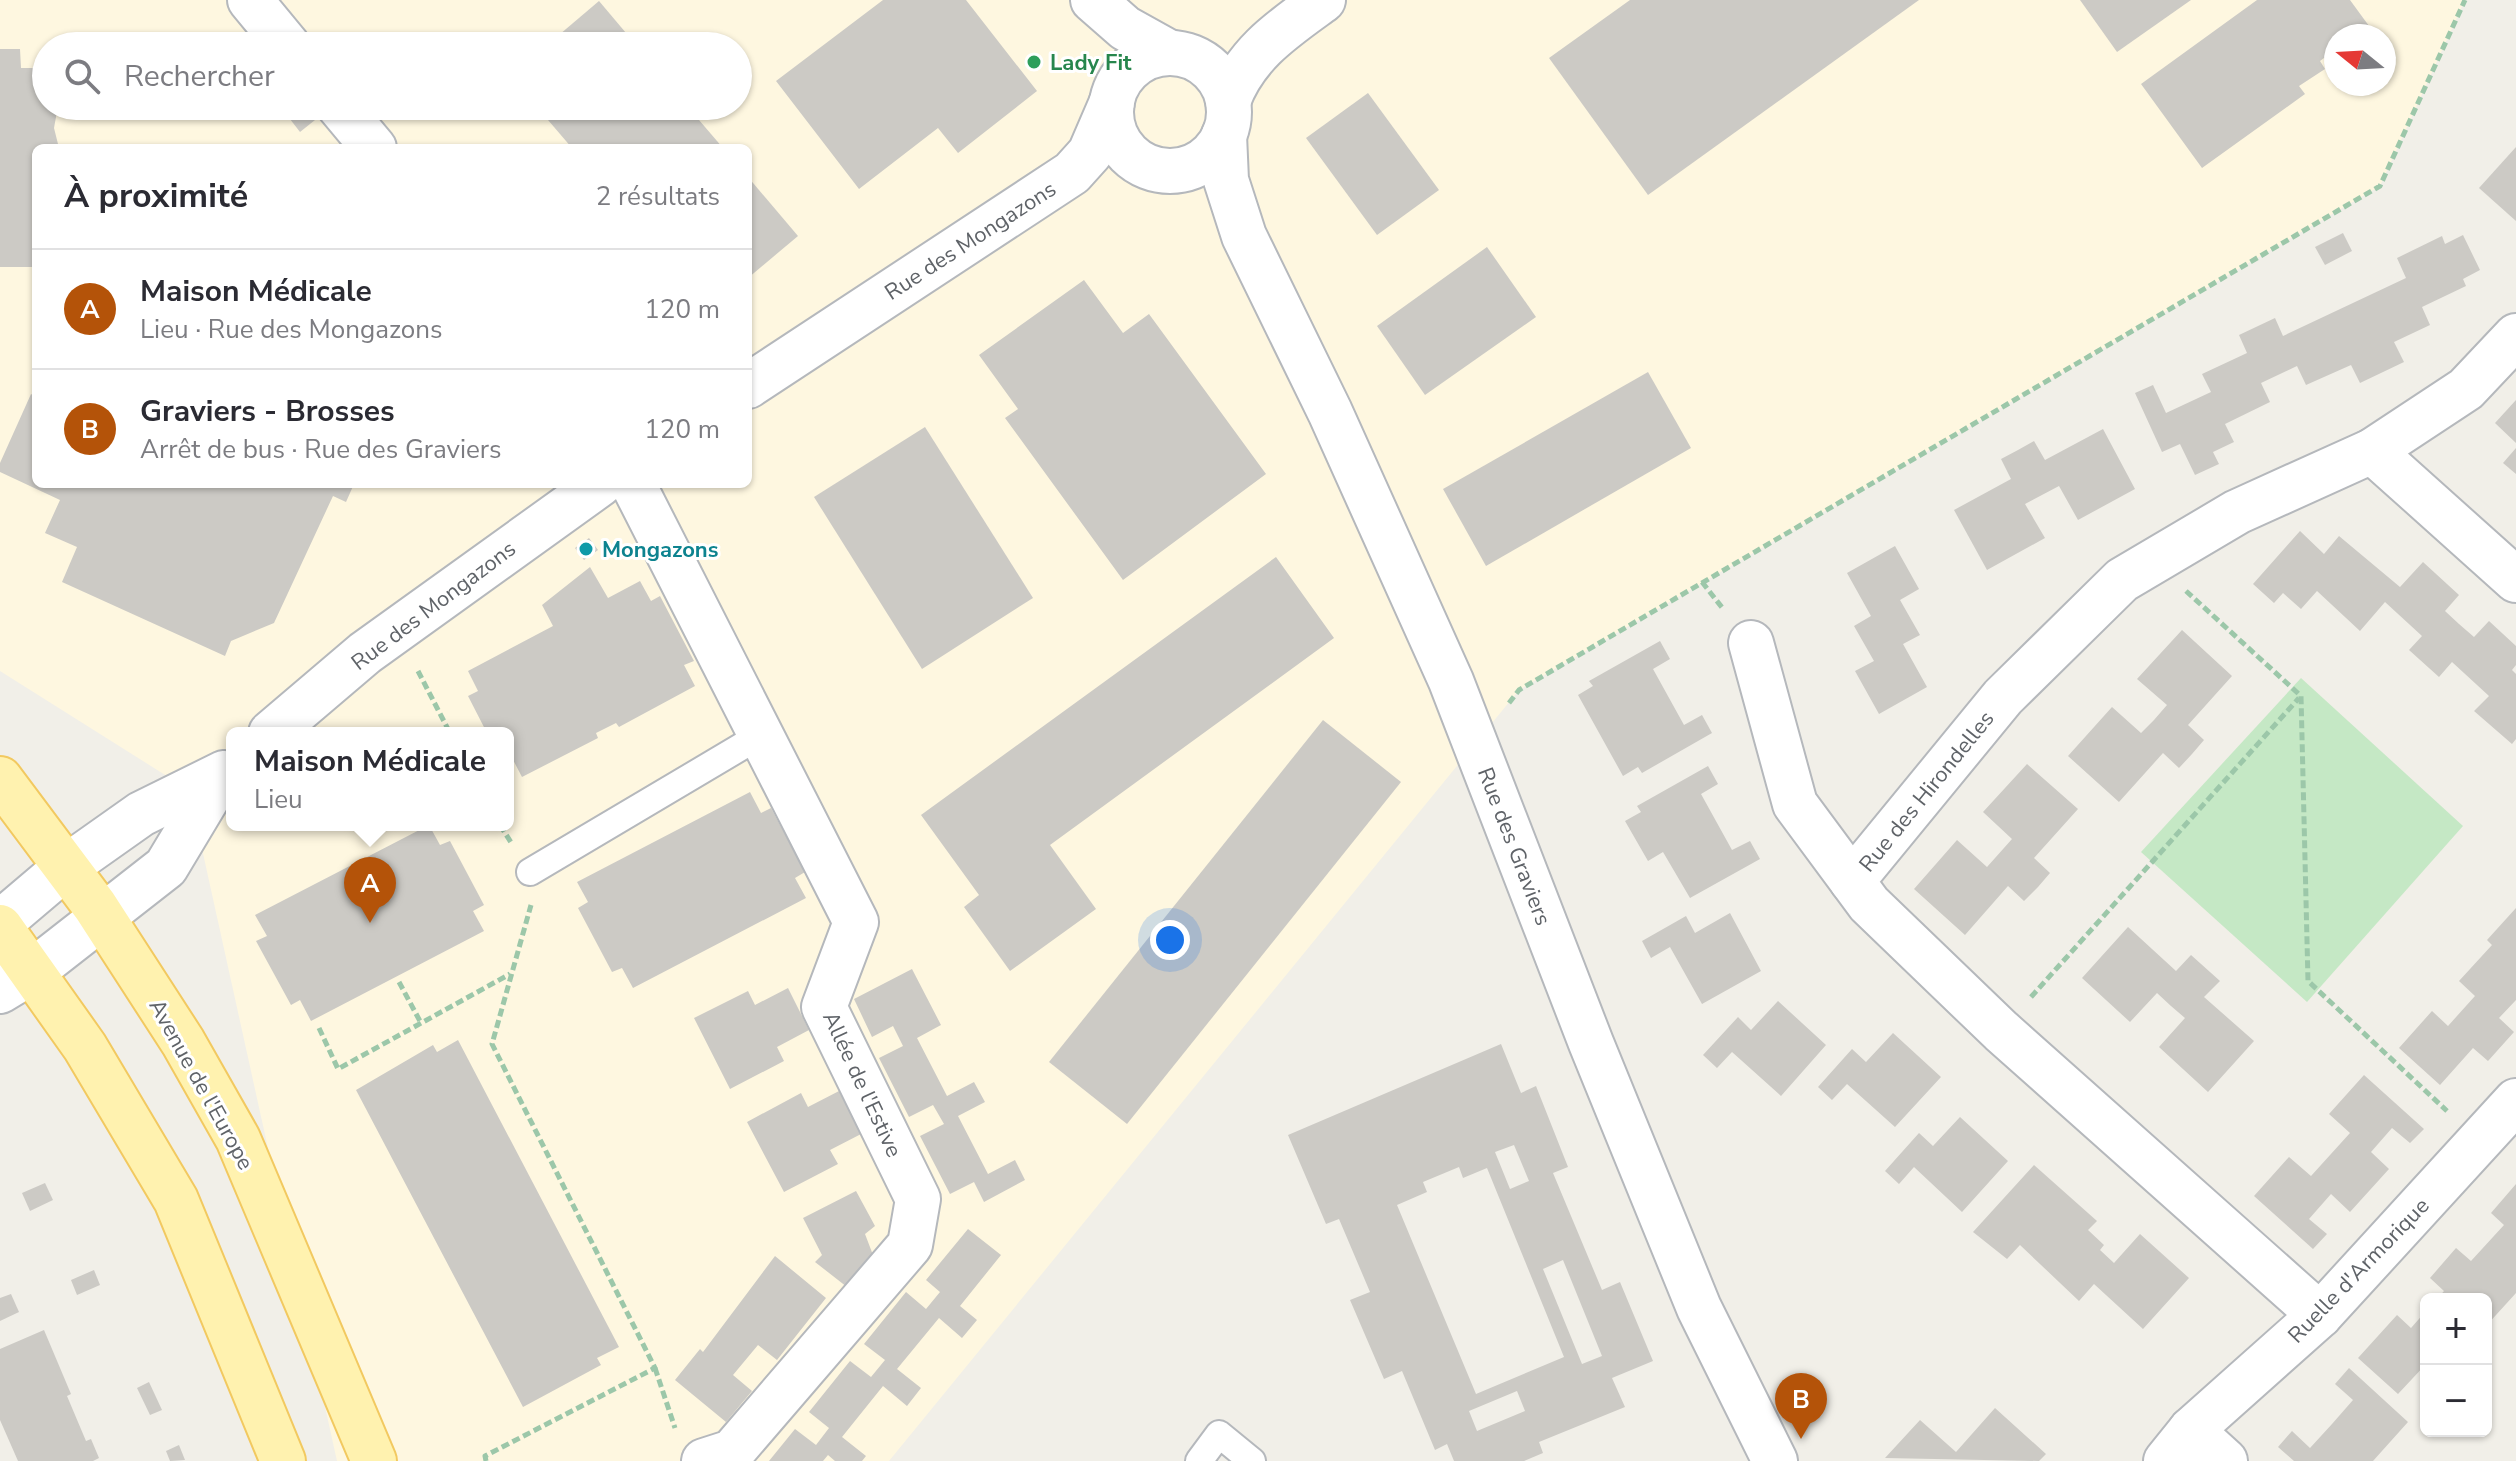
<!DOCTYPE html>
<html lang="fr">
<head>
<meta charset="utf-8">
<style>
	body { margin:0; font-family:"Nunito Sans",sans-serif; background:#f2f2f3; color:#2b2b33 }
	.controls { position:absolute; right:24px; bottom:24px; display:grid; overflow:hidden; border-radius:12px; box-shadow:0 2px 6px #0004 }
	.controls button { width:72px; height:72px; display:grid; place-items:center; padding:0; border:0; border-bottom:2px solid #e1e1e2; background:#fff; color:#2b2b33; font:40px sans-serif }
	.compass { position:absolute; left:2324px; top:24px; width:72px; height:72px; border-radius:50%; background:#fff; box-shadow:0 2px 6px #0004; rotate:288deg }
	.you { position:absolute; left:1170px; top:940px; width:28px; height:28px; margin:-20px; border:6px solid #fff; border-radius:50%; background:#1a73e8; box-shadow:0 0 0 12px #1a73e833 }
	.badge { display:grid; place-items:center; width:52px; height:52px; border-radius:50%; background:#b45309; color:#fff; font-size:26px; font-weight:700 }
	.pin { position:absolute; translate:-50% -66px; filter:drop-shadow(0 2px 4px #0008) }
	.pin::after { content:''; position:absolute; top:42px; width:28px; height:24px; background:inherit; clip-path:polygon(0 0,100% 0,50% 100%) }
	.popup { position:absolute; left:226px; top:727px; width:288px; height:104px; box-sizing:border-box; display:grid; place-content:center; border-radius:12px; background:#fff; filter:drop-shadow(0 2px 6px #0005); font-size:26px; white-space:nowrap; color:#7c7c81 }
	.popup b { font-size:30px; color:#2b2b33 }
	.popup::after { content:''; position:absolute; left:50%; top:100%; margin-left:-16px; border:16px solid transparent; border-top-color:#fff }
	.list { margin:0; padding:0; list-style:none }
	h2 { display:flex; justify-content:space-between; align-items:center; height:104px; margin:0; padding:0 32px; font-size:34px }
	h2 small { font-size:26px; font-weight:400; color:#7c7c81 }
	.list li { display:grid; grid-template-columns:52px 1fr auto; gap:24px; align-items:center; box-sizing:border-box; height:120px; padding:0 32px; border-top:2px solid #e1e1e2 }
	.list b { display:block; font-size:30px; white-space:nowrap }
	.list p { margin:0; font-size:26px; white-space:nowrap; color:#7c7c81 }
	.list em { font-size:26px; font-style:normal; color:#7c7c81 }
	.icon { flex:none; width:44px; height:44px; fill:none; stroke:currentColor; stroke-width:2; stroke-linecap:round; stroke-linejoin:round }
	.map { position:relative; flex:none; width:2516px; height:1461px; overflow:hidden }
	.search { position:absolute; background:#fff; box-shadow:0 2px 6px #0004; left:32px; top:32px; width:720px; height:88px; display:flex; align-items:center; gap:20px; box-sizing:border-box; padding:0 28px; border-radius:44px; color:#7c7c81; font-size:30px }
	.panel { position:absolute; background:#fff; box-shadow:0 2px 6px #0004; left:32px; top:144px; width:720px; height:344px; border-radius:12px }
	.map>svg:first-child { display:block }
</style>
</head>
<body>
<div class="map">
<svg width="2516" height="1461" viewBox="0 0 2516 1461">
	<rect width="100%" height="100%" fill="#f1efe8"/>
	<path fill="#fef7e0" fill-rule="evenodd" d="M0,0H2465L2380,186L1519,690L889,1461H337L189,790L0,671ZM2336,36H2384V84H2336ZM46,46H738V106H46ZM36,148H748V484H36ZM232,733H508V825H232Z"/>
	<path fill="#c5e8c5" d="M2301,678L2463,826L2307,1002L2141,852Z"/>
	<g fill="#cccac5" fill-rule="evenodd">
		<path d="M883,0H966L1037,91L958,153L938,128L859,189L776,81Z"/>
		<path d="M1630,0H1919L1648,195L1549,58Z"/>
		<path d="M2080,0H2191L2117,52Z"/>
		<path d="M2257,0H2350L2369,26L2355,36H2336V49L2320,61L2325,69L2299,86L2305,94L2202,168L2141,84Z"/>
		<path d="M599,1L637,46H546Z"/>
		<path d="M0,49H20L21,68H46V106H58L54,128L59,148H36V267H0Z"/>
		<path d="M1368,93L1439,190L1377,235L1306,138Z"/>
		<path d="M288,106H305L315,120L300,132L283,110Z"/>
		<path d="M536,106H687L723,148H572Z"/>
		<path d="M2516,147V221L2479,188Z"/>
		<path d="M748,177L798,236L748,278Z"/>
		<path d="M2343,233L2352,251L2325,265L2315,247Z"/>
		<path d="M2463,235L2480,270L2463,279L2466,286L2422,307L2430,325L2394,342L2404,362L2360,383L2351,365L2306,385L2297,366L2261,383L2270,402L2225,424L2234,442L2213,452L2219,464L2195,475L2180,444L2162,452L2135,393L2153,385L2166,413L2211,392L2202,374L2247,353L2239,335L2275,318L2283,336L2406,278L2397,258L2442,236L2445,244Z"/>
		<path d="M1487,247L1536,317L1425,395L1377,326Z"/>
		<path d="M1084,280L1123,333L1149,314L1266,474L1123,580L1005,418L1018,409L979,355Z"/>
		<path d="M1648,372L1691,448L1486,566L1443,489Z"/>
		<path d="M31,394L36,397V484H354L346,502L333,496L274,623L231,641L225,656L62,582L77,547L45,533L60,500L0,472V463Z"/>
		<path d="M2516,400V443L2495,423Z"/>
		<path d="M925,427L1033,598L922,669L814,497Z"/>
		<path d="M2103,429L2135,489L2078,520L2059,486L2025,504L2045,538L1987,570L1954,510L2011,479L2001,459L2018,450L2034,441L2045,460Z"/>
		<path d="M2516,448V474L2503,463Z"/>
		<path d="M2300,531L2324,554L2339,536L2400,587L2423,562L2459,595L2445,611L2459,624L2474,637L2489,621L2516,646V665L2512,670L2516,674V739L2512,744L2474,711L2489,696L2452,662L2439,677L2409,650L2422,636L2385,602L2360,631L2317,591L2301,609L2283,593L2274,603L2253,584Z"/>
		<path d="M589,538L598,550L584,560L575,548Z"/>
		<path d="M1895,546L1919,589L1900,600L1920,635L1903,644L1927,687L1879,714L1855,671L1874,661L1854,626L1871,616L1847,573Z"/>
		<path d="M1276,557L1334,638L1050,845L1096,909L1010,971L964,907L979,895L921,815Z"/>
		<path d="M590,567L608,598L640,581L651,601L660,596L694,661L684,665L695,686L619,727L616,723L596,733L598,738L522,777L511,756L508,758V733H487L468,696L478,691L468,671L553,626L542,605Z"/>
		<path d="M2182,630L2232,676L2188,725L2204,740L2192,754L2179,768L2163,753L2119,802L2068,756L2112,707L2141,733L2154,720L2167,705L2137,679Z"/>
		<path d="M1660,641L1670,659L1653,669L1684,725L1702,715L1712,733L1642,773L1638,767L1623,776L1578,695L1593,686L1589,681Z"/>
		<path d="M1323,720L1401,782L1127,1124L1049,1062Z"/>
		<path d="M2027,764L2078,809L2034,858L2050,873L2038,887L2024,901L2008,886L1965,935L1914,889L1957,840L1987,867L2012,839L1983,812Z"/>
		<path d="M1708,766L1718,784L1701,794L1732,850L1750,841L1760,859L1690,898L1663,852L1648,861L1625,821L1641,812L1637,806Z"/>
		<path d="M750,792L761,813L771,808L805,872L795,878L806,898L633,988L622,968L612,972L578,908L588,902L577,882Z"/>
		<path d="M429,825L440,845L450,841L484,905L473,911L484,931L311,1021L300,1000L291,1005L256,941L267,936L255,915Z"/>
		<path d="M2516,908V1000L2499,1018L2514,1032L2488,1061L2473,1048L2440,1085L2399,1048L2432,1011L2448,1026L2475,996L2459,981L2492,945L2487,940Z"/>
		<path d="M1730,913L1761,971L1702,1004L1670,947L1651,958L1642,941L1686,916L1695,933Z"/>
		<path d="M2128,927L2176,971L2191,955L2220,981L2204,997L2254,1041L2208,1092L2159,1047L2185,1018L2171,1006L2157,993L2130,1022L2082,978Z"/>
		<path d="M912,969L941,1025L917,1038L947,1096L974,1082L985,1102L958,1116L988,1174L1015,1160L1025,1180L984,1202L974,1182L950,1194L920,1136L944,1124L933,1105L909,1117L879,1058L903,1046L893,1026L872,1037L854,999Z"/>
		<path d="M788,988L809,1030L777,1047L784,1061L730,1089L694,1018L748,991L755,1005Z"/>
		<path d="M1778,1001L1826,1045L1781,1096L1732,1052L1717,1068L1703,1055L1738,1017L1751,1030Z"/>
		<path d="M1893,1033L1941,1077L1895,1127L1847,1084L1832,1100L1818,1087L1852,1049L1866,1062Z"/>
		<path d="M458,1040L619,1347L597,1358L601,1365L523,1407L356,1090L433,1045L437,1052Z"/>
		<path d="M1501,1044L1521,1093L1536,1086L1568,1167L1553,1173L1602,1290L1620,1282L1653,1361L1612,1378L1625,1407L1539,1442L1543,1453L1524,1461H1454L1447,1444L1435,1450L1402,1371L1384,1379L1350,1300L1370,1292L1339,1219L1326,1224L1288,1135ZM1514,1145L1529,1181L1510,1189L1495,1152ZM1459,1167L1463,1178L1487,1168L1564,1357L1476,1394L1397,1205L1427,1192L1423,1182ZM1563,1260L1602,1356L1582,1364L1543,1269ZM1517,1391L1525,1411L1477,1431L1469,1411Z"/>
		<path d="M2364,1075L2424,1129L2410,1143L2392,1128L2371,1152L2389,1169L2350,1212L2331,1194L2309,1219L2327,1234L2313,1249L2254,1196L2289,1157L2311,1176L2350,1133L2329,1114Z"/>
		<path d="M841,1090L863,1133L830,1150L838,1164L784,1192L747,1122L801,1093L808,1107Z"/>
		<path d="M1960,1117L2008,1161L1962,1212L1914,1167L1899,1184L1885,1171L1919,1133L1933,1146Z"/>
		<path d="M2034,1165L2097,1221L2088,1230L2104,1245L2100,1250L2114,1263L2140,1234L2189,1278L2143,1329L2094,1284L2079,1301L2020,1245L2007,1259L1973,1232Z"/>
		<path d="M45,1183L53,1200L30,1211L22,1193Z"/>
		<path d="M2516,1184V1293L2486,1326V1299H2437L2444,1291L2430,1278L2456,1248L2471,1261L2504,1225L2491,1213Z"/>
		<path d="M856,1191L875,1226L865,1234L873,1255L847,1287L815,1262L822,1255L803,1218Z"/>
		<path d="M968,1229L1001,1255L960,1306L977,1320L962,1338L939,1318L897,1369L921,1388L907,1406L883,1386L842,1437L866,1456L862,1461H835L828,1455L823,1461H769L795,1429L816,1445L829,1428L809,1412L850,1361L871,1377L885,1360L864,1344L906,1292L926,1309L940,1292L926,1280Z"/>
		<path d="M775,1256L826,1298L777,1360L758,1345L733,1375L752,1391L726,1422L675,1380L700,1349L703,1352Z"/>
		<path d="M94,1270L100,1285L77,1295L71,1280Z"/>
		<path d="M11,1294L19,1312L0,1321V1298Z"/>
		<path d="M2426,1311V1364L2398,1394L2358,1358L2397,1315L2411,1328Z"/>
		<path d="M44,1330L71,1394L67,1396L86,1441L91,1439L99,1458L93,1461H18L0,1420V1349Z"/>
		<path d="M2349,1368L2408,1422L2373,1461H2294L2278,1447L2292,1431L2310,1448L2332,1424L2353,1400L2335,1384Z"/>
		<path d="M149,1382L162,1410L150,1415L137,1388Z"/>
		<path d="M1995,1408L2046,1454L2039,1461L1885,1458L1920,1420L1956,1452Z"/>
		<path d="M179,1445L185,1460L170,1461L166,1451Z"/>
	</g>
	<g fill="none" stroke-linecap="round" stroke-linejoin="round">
		<g stroke="#b5b8bc" stroke-width="30">
			<g id="lane">
				<path d="M530,872L761,735"/>
				<path d="M1199,1461L1219,1434L1252,1461"/>
			</g>
		</g>
		<g stroke="#b5b8bc" stroke-width="48">
			<g id="street">
				<path d="M250,0L288,46"/>
				<path d="M1093,0L1125,28L1170,53"/>
				<circle cx="1170" cy="112" r="59"/>
				<path d="M1228,101C1246,53 1283,29 1323,0"/>
				<path d="M339,106L374,148"/>
				<path d="M1224,135L1226,180L1244,236L1330,412L1451,681L1591,1043L1699,1308L1775,1461"/>
				<path d="M748,386L1072,173L1090,153L1112,102"/>
				<path d="M2372,451L2516,580"/>
				<path d="M633,484L856,922L824,1007L918,1199L910,1245L732,1452L704,1461"/>
				<path d="M1751,643L1795,804L1852,881"/>
				<path d="M271,733L365,653L600,484"/>
				<path d="M0,923L66,867L141,814L224,773"/>
				<path d="M0,991L33,971L166,867L220,777"/>
				<path d="M2320,1315L2001,1031L1869,904L1852,881L2003,697L2122,580L2237,512L2372,451L2466,389L2516,336"/>
				<path d="M2191,1430L2225,1461"/>
				<path d="M2166,1461L2191,1430L2320,1315L2516,1101"/>
			</g>
		</g>
		<g stroke="#f2c960" stroke-width="48">
			<g id="primary">
				<path d="M0,779L95,906L183,1042L238,1139L374,1461"/>
				<path d="M0,927L85,1047L176,1200L283,1461"/>
			</g>
		</g>
		<g stroke="#9cc7a9" stroke-width="5" stroke-dasharray="8 4" stroke-linecap="butt">
			<path d="M1702,582L1724,610"/>
			<path d="M2186,591L2301,696L2308,981L2447,1111"/>
			<path d="M418,671L450,733"/>
			<path d="M1509,703L1519,690L2380,186L2465,0"/>
			<path d="M500,825L512,844"/>
			<path d="M399,982L421,1023"/>
			<path d="M2031,997L2299,698"/>
			<path d="M319,1028L338,1069L510,974"/>
			<path d="M655,1368L675,1428"/>
			<path d="M486,1461L485,1456L655,1368L492,1044L531,905"/>
		</g>
		<use href="#lane" stroke="#fff" stroke-width="26"/>
		<use href="#street" stroke="#fff" stroke-width="44"/>
		<use href="#primary" stroke="#fff2af" stroke-width="44"/>
	</g>
	<circle fill="#2e9e5b" stroke="#fff" stroke-width="3" cx="1034" cy="62" r="8"/>
	<circle fill="#0f9aa8" stroke="#fff" stroke-width="3" cx="586" cy="549" r="8"/>
	<g text-anchor="middle" stroke-width="6" stroke-linejoin="round" paint-order="stroke">
		<g font-size="22" font-weight="bold" fill="#27864d" stroke="#fff" text-anchor="start">
			<text x="1050" y="70">Lady Fit</text>
		</g>
		<g font-size="22" fill="#5f6368" stroke="#fff">
			<text transform="translate(970 240) rotate(-33)" y="8">Rue des Mongazons</text>
			<text transform="translate(433 605) rotate(-37)" y="8">Rue des Mongazons</text>
			<text transform="translate(1926 791) rotate(-51)" y="8">Rue des Hirondelles</text>
			<text transform="translate(1515 846) rotate(69)" y="8">Rue des Graviers</text>
			<text transform="translate(202 1084) rotate(61)" y="8">Avenue de l'Europe</text>
			<text transform="translate(863 1084) rotate(65)" y="8">Allée de l'Estive</text>
			<text transform="translate(2358 1270) rotate(-46)" y="8">Ruelle d'Armorique</text>
		</g>
		<g font-size="22" font-weight="bold" fill="#0d838f" stroke="#fff" text-anchor="start">
			<text x="602" y="557">Mongazons</text>
		</g>
	</g>
</svg>
<div class="controls">
<button>+</button>
<button>−</button>
</div>
<svg class="compass" viewBox="-18 -18 36 36"><path d="M0-13l5 13h-10z" fill="#e53935"/><path d="M0 13l5-13h-10z" fill="#7c7c81"/></svg>
<div class="you"></div>
<div class="pin badge" style="left:370px;top:923px">A</div>
<div class="popup"><b>Maison Médicale</b>Lieu</div>
<div class="pin badge" style="left:1801px;top:1439px">B</div>
<div class="search"><svg class="icon" aria-label="search" viewBox="0 0 24 24"><circle cx="10" cy="10" r="6"/><path d="M15 15l6 6"/></svg>Rechercher</div>
<section class="panel">
<h2>À proximité<small>2 résultats</small></h2>
<ul class="list">
<li><span class="badge">A</span><div><b>Maison Médicale</b><p>Lieu · Rue des Mongazons</p></div><em>120 m</em></li>
<li><span class="badge">B</span><div><b>Graviers - Brosses</b><p>Arrêt de bus · Rue des Graviers</p></div><em>120 m</em></li>
</ul>
</section>
</div>
</body>
</html>
